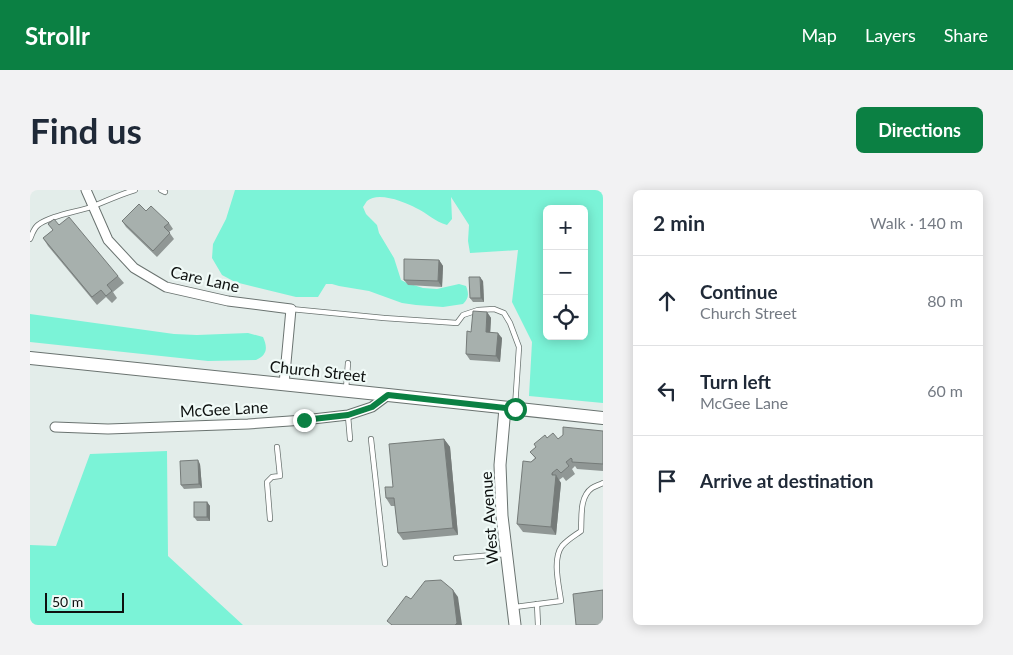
<!DOCTYPE html>
<html lang="en">
<head>
<meta charset="utf-8">
<style>
	body { margin:0; font-family:Lato,sans-serif; background:#f2f2f3; color:#1f2937 }
	.controls { position:absolute; right:15px; top:15px; display:grid; overflow:hidden; border-radius:8px; box-shadow:0 2px 12px #0003 }
	.controls button { width:45px; height:45px; display:grid; place-items:center; padding:0; border:0; border-bottom:1px solid #e0e1e3; background:#fff; color:#1f2937; font:25px sans-serif }
	.scale { position:absolute; left:15px; bottom:12px; width:79px; box-sizing:border-box; padding-left:5px; border:2px solid #0d100f; border-top:0; font-size:14px; line-height:18px; white-space:nowrap; color:#0d100f; -webkit-text-stroke:4px #f0faf7; paint-order:stroke }
	.stop { position:absolute; width:15px; height:15px; margin:-11px; border:4px solid #0b8043; border-radius:50%; background:#fff }
	.stop.end { background:#0b8043; border-color:#fff; box-shadow:0 1px 5px #0008 }
	.list { margin:0; padding:0; list-style:none }
	h2 { display:flex; justify-content:space-between; align-items:center; height:65px; margin:0; padding:0 20px; font-size:21px }
	h2 small { font-size:16px; font-weight:400; color:#747a83 }
	.list li { display:grid; grid-template-columns:32px 1fr auto; gap:15px; align-items:center; box-sizing:border-box; height:90px; padding:0 20px; border-top:1px solid #e0e1e3 }
	.list b { display:block; font-size:19px; white-space:nowrap }
	.list p { margin:0; font-size:16px; white-space:nowrap; color:#747a83 }
	.list em { font-size:16px; font-style:normal; color:#747a83 }
	.icon { flex:none; width:28px; height:28px; fill:none; stroke:currentColor; stroke-width:2; stroke-linecap:round; stroke-linejoin:round }
	.map { position:relative; flex:none; width:573px; height:435px; overflow:hidden; border-radius:8px }
	header { display:flex; align-items:center; gap:30px; box-sizing:border-box; height:70px; padding:0 25px; background:#0b8043; color:#fff }
	header strong { font-size:24px }
	nav { display:flex; gap:28px; margin-inline-start:auto; font-size:18px }
	.intro { display:flex; align-items:center; justify-content:space-between; box-sizing:border-box; height:120px; padding:0 30px }
	h1 { margin:0; font-size:35px }
	.button { padding:12px 22px; border-radius:8px; background:#0b8043; color:#fff; font-size:18px; font-weight:700 }
	main { display:flex; gap:30px; padding:0 30px }
	aside { flex:1; background:#fff; border-radius:8px; box-shadow:0 2px 12px #0003 }
	.map>svg:first-child { display:block }
</style>
</head>
<body>
<header>
<strong>Strollr</strong>
<nav><a>Map</a><a>Layers</a><a>Share</a></nav>
</header>
<div class="intro"><h1>Find us</h1><a class="button">Directions</a></div>
<main>
<div class="map">
<svg width="573" height="435" viewBox="0 0 573 435">
	<rect width="100%" height="100%" fill="#e3edea"/>
	<g fill="#7bf3d7" fill-rule="evenodd">
		<path d="M205,0H573V213L499,206L502,152L482,112L488,60L440,63L438,51L439,35L421,7L422,29L417,35C405,32 397,23 386,18C375,12 348,1 337,11C336,12 334,16 333,17L336,24L347,35L349,43L364,68L371,90L377,93L393,98L407,99L429,94L436,96C439,104 439,108 433,114L413,117L386,115L372,113L339,101L309,96L302,94H296L288,107H266L205,92L192,85L182,68L183,54L196,29ZM517,19H554V146H517Z"/>
		<path d="M0,124L144,144L167,145L218,143L233,147C238,158 237,165 226,170L178,171L0,152Z"/>
		<path d="M137,261L138,366L213,435H0V355L26,356L60,264Z"/>
	</g>
	<g fill="none" stroke-linecap="round" stroke-linejoin="round">
		<g stroke="#6a7370" stroke-width="6">
			<g id="service">
				<path d="M131,0L135,2"/>
				<path d="M0,49C2,44 4,38 8,35C21,25 48,22 64,16C78,10 91,4 105,0"/>
				<path d="M261,119L354,128L427,133L433,125L448,120L464,119L474,123L480,133L489,157L485,217"/>
				<path d="M316,199L318,173"/>
				<path d="M318,226L320,249"/>
				<path d="M341,249L355,374"/>
				<path d="M240,329L237,292L242,287L250,286L247,257"/>
				<path d="M426,368L476,364"/>
				<path d="M507,414L508,435"/>
				<path d="M485,417L531,411C529,396 522,369 532,356C537,350 544,346 551,341C552,328 549,307 562,298C565,296 569,295 573,293"/>
			</g>
		</g>
		<g stroke="#6a7370" stroke-width="11">
			<g id="minor">
				<path d="M56,0L78,50L104,78L136,97L198,111L261,119L254,194"/>
				<path d="M25,237L78,239L218,234L274,230L318,225L342,217L358,205"/>
			</g>
		</g>
		<g stroke="#6a7370" stroke-width="13">
			<path id="tertiary" d="M475,218L470,275L472,326L485,435"/>
		</g>
		<g stroke="#6a7370" stroke-width="14">
			<path id="secondary" d="M0,168L358,205L573,228"/>
		</g>
		<use href="#service" stroke="#fff" stroke-width="4.5"/>
		<use href="#minor" stroke="#fff" stroke-width="9"/>
		<use href="#tertiary" stroke="#fff" stroke-width="11"/>
		<use href="#secondary" stroke="#fff" stroke-width="12"/>
	</g>
	<g fill="#909795">
		<path d="M116,21L139,33L143,39L139,42L144,49L127,67L96,37L92,31Z"/>
		<path d="M18,34L29,35L88,86L94,93L83,102L87,108L82,113L76,107L67,115L18,56L13,48L23,40Z"/>
		<path d="M409,70L413,76L412,97L378,95L374,90Z"/>
		<path d="M453,91L454,112H443L440,108Z"/>
		<path d="M457,122L461,128L460,142L472,148L470,172L440,170L436,164L441,142Z"/>
		<path d="M573,241V281L547,279L545,276L542,279L545,284L536,291L533,287L529,290L531,293L526,345L493,342L487,334L501,272L505,268L500,262L517,248L528,249Z"/>
		<path d="M414,249L420,257L428,345L373,350L368,343L365,316H361L356,308L363,297Z"/>
		<path d="M170,274L172,298L154,299L151,295Z"/>
		<path d="M177,312L180,316V331H167L164,327Z"/>
	</g>
	<g fill="#757b79">
		<path d="M409,70L413,76L412,97L408,91Z"/>
		<path d="M450,87L453,91L454,112L451,108Z"/>
		<path d="M457,122L461,128L460,147L456,142Z"/>
		<path d="M468,143L472,148L470,172L466,166Z"/>
		<path d="M414,249L420,257L428,345L423,338Z"/>
		<path d="M168,270L170,274L172,298L169,294Z"/>
		<path d="M522,283L526,288V285L531,293L526,345L521,337Z"/>
		<path d="M177,312L180,316V331L177,327Z"/>
		<path d="M423,400L428,407L432,435H425Z"/>
	</g>
	<g fill="#a7b0ad" stroke="#757b79">
		<path d="M109,14L116,21L121,16L139,33L134,37L140,43L123,61L92,31Z"/>
		<path d="M39,27L88,86L77,95L82,101L76,106L71,100L62,107L13,48L23,40L18,34L24,29L29,35Z"/>
		<path d="M374,69L409,70L408,91L374,90Z"/>
		<path d="M439,87H450L451,108H440Z"/>
		<path d="M443,121L457,122L456,142L468,143L466,166L436,164L437,141L441,142Z"/>
		<path d="M533,237L573,241V274L542,272V269L541,268L536,272L539,276L531,283L527,279L522,283V285H526L521,337L487,334L493,271L501,272L506,268L500,262L506,257L504,254L515,245L517,248L523,243L528,249L533,245Z"/>
		<path d="M414,249L423,338L368,343L364,308H356L355,297H363L359,254Z"/>
		<path d="M168,270L169,294L151,295L150,271Z"/>
		<rect x="164" y="312" width="13" height="15"/>
		<path d="M411,390L423,400L427,433L425,435H362L357,431L376,406L381,409L395,391Z"/>
		<path d="M573,400V435H546L543,404Z"/>
	</g>
	<g fill="none" stroke-linecap="round" stroke-linejoin="round">
		<path stroke="#0b8043" stroke-width="6" d="M274,230L318,225L342,217L358,205L485,219"/>
	</g>
	<g text-anchor="middle" stroke-width="4.5" stroke-linejoin="round" paint-order="stroke">
		<g font-size="16" fill="#0d100f" stroke="#f0faf7">
			<text transform="translate(175 89) rotate(13)" y="6">Care Lane</text>
			<text transform="translate(288 181) rotate(6)" y="6">Church Street</text>
			<text transform="translate(194 219) rotate(-3)" y="6">McGee Lane</text>
			<text transform="translate(459 328) rotate(-94)" y="6">West Avenue</text>
		</g>
	</g>
</svg>
<div class="controls">
<button>+</button>
<button>−</button>
<button><svg class="icon" aria-label="locate" viewBox="0 0 24 24"><circle cx="12" cy="12" r="6"/><path d="M12 2v4M12 18v4M2 12h4M18 12h4"/></svg></button>
</div>
<div class="scale">50 m</div>
<div class="stop" style="left:485px;top:219px"></div>
<div class="stop end" style="left:274px;top:230px"></div>
</div>
<aside>
<h2>2 min<small>Walk · 140 m</small></h2>
<ul class="list">
<li><svg class="icon" aria-label="ahead" viewBox="0 0 24 24"><path d="M12 20V5M6 11l6-6 6 6"/></svg><div><b>Continue</b><p>Church Street</p></div><em>80 m</em></li>
<li><svg class="icon" aria-label="left" viewBox="0 0 24 24"><path d="M17 20v-9H6M10 6l-5 5 5 5"/></svg><div><b>Turn left</b><p>McGee Lane</p></div><em>60 m</em></li>
<li><svg class="icon" aria-label="arrive" viewBox="0 0 24 24"><path d="M6 21V4h12l-3 4 3 4H6"/></svg><div><b>Arrive at destination</b></div></li>
</ul>
</aside>
</main>
</body>
</html>
